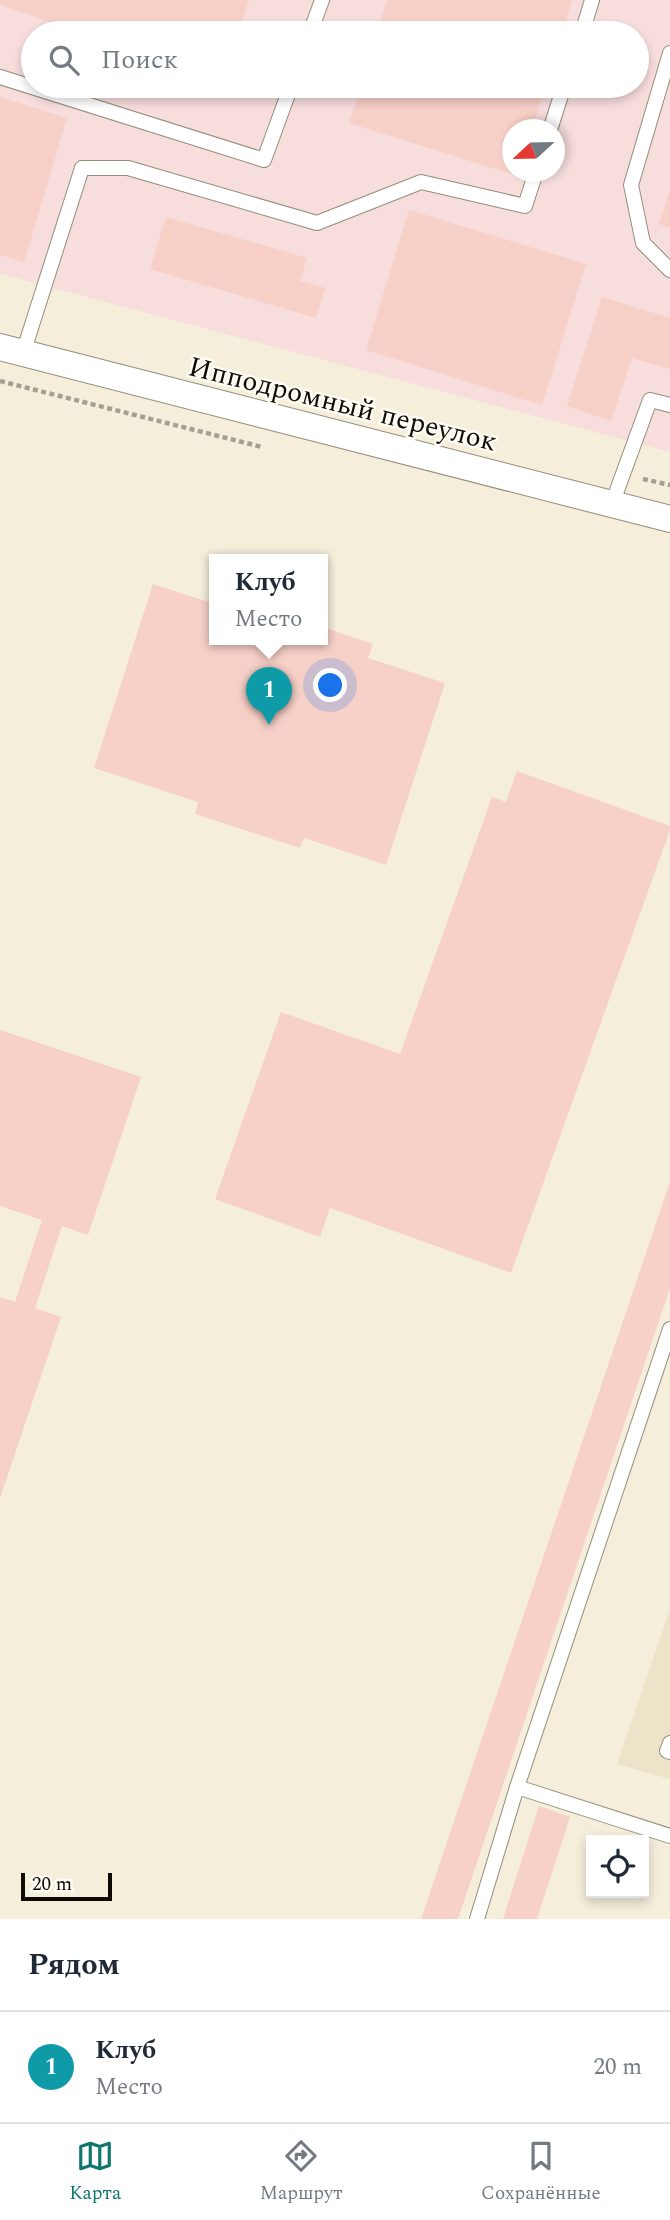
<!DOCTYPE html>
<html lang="ru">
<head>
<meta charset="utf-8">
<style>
	body { margin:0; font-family:Spectral,serif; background:#f6f6f7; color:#1f2937 }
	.controls { position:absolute; right:21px; bottom:21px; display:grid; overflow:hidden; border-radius:0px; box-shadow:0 4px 10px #0003 }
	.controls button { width:63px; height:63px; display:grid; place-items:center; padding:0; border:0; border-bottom:2px solid #e0e1e3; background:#fff; color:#1f2937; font:35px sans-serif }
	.compass { position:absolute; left:502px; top:119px; width:63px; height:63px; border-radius:50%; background:#fff; box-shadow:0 4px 10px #0003; rotate:248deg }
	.scale { position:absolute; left:21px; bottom:18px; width:91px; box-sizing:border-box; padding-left:7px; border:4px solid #0e0b06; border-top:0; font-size:19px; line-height:24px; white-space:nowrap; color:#0e0b06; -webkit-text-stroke:5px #fffcf4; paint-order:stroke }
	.you { position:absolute; left:331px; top:686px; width:24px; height:24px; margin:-18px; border:5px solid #fff; border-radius:50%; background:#1a73e8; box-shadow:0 0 0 10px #1a73e833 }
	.badge { display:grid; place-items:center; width:46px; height:46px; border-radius:50%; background:#0f766e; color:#fff; font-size:23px; font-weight:700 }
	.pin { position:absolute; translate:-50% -58px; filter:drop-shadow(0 2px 4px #0008) }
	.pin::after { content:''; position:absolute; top:37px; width:24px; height:21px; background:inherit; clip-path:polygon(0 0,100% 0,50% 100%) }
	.popup { position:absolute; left:209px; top:554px; width:119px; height:91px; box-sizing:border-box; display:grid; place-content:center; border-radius:0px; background:#fff; filter:drop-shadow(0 2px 5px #0005); font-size:23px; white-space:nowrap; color:#747a83 }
	.popup b { font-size:26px; color:#1f2937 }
	.popup::after { content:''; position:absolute; left:50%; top:100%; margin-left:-14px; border:14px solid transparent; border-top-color:#fff }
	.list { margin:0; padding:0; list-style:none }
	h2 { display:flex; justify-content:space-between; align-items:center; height:91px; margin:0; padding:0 28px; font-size:30px }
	h2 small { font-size:23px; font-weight:400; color:#747a83 }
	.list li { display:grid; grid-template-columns:46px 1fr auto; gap:21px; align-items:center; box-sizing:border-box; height:112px; padding:0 28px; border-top:2px solid #e0e1e3 }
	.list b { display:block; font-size:26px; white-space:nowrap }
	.list p { margin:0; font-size:23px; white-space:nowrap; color:#747a83 }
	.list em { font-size:23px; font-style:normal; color:#747a83 }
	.icon { flex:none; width:38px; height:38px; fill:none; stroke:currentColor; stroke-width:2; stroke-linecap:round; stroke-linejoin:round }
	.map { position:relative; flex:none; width:670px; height:1919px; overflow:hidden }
	.search { position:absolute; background:#fff; box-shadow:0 4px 10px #0003; left:21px; right:21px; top:21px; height:77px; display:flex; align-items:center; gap:18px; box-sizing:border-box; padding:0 24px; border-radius:38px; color:#747a83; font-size:26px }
	.sheet { height:203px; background:#fff }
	nav { display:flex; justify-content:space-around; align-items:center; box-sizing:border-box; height:98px; border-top:2px solid #e0e1e3; background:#fff; font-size:19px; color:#747a83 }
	nav a { display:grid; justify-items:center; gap:4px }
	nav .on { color:#0f766e }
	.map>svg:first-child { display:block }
</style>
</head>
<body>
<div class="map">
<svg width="670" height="1919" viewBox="0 0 670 1919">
	<rect width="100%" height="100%" fill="#f5eedb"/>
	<path fill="#f8dddd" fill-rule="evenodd" d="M0,0H670V452L0,274ZM33,33H637V86H33ZM512,130H554V172H512Z"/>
	<path fill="#ece3c8" d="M670,1609V1779L617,1764Z"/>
	<g fill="#f7d0c7">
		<path d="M0,0H249L238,33H82L0,5Z"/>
		<path d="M387,0H572L562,33H377Z"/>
		<path d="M188,86H220L217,96Z"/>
		<path d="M361,86H545L532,130H512V172H519L518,176L349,123Z"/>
		<path d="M0,97L67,118L24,262L0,255Z"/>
		<path d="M669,192H670V228L659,224Z"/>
		<path d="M409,210L586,264L542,405L366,350Z"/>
		<path d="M166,217L307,258L300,281L325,288L316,318L150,269Z"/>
		<path d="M602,297L670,318V369L632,358L611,421L567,406Z"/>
		<path d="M153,584L215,604V639H323V627L373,644L368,658L445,683L386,865L304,838L300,848L195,814L198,802L94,768Z"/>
		<path d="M517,771L670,826V830L511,1273L330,1208L320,1237L215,1199L281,1012L400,1054L492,797L506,802Z"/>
		<path d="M0,1030L141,1077L88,1235L62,1226L35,1308L61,1317L0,1498V1297L15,1302L42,1220L0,1206Z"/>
		<path d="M670,1182V1288L458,1919H421Z"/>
		<path d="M539,1806L570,1817L537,1919H503Z"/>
	</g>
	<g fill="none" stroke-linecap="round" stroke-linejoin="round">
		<g stroke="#928c7a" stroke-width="16">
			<g id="service">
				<path d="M310,33L322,0"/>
				<path d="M582,33L592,0"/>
				<path d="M670,53L631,185L643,243L670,270"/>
				<path d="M0,77L264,160L291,86"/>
				<path d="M550,130L564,86"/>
				<path d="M23,353L82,168H128L317,223L421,182L525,206L536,172"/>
				<path d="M612,504L650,400L670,405"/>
				<path d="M670,1743L667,1751L670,1752"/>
				<path d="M517,1787L670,1836"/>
				<path d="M477,1919L517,1787L670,1329"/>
			</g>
		</g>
		<g stroke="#928c7a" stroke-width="28">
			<path id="minor" d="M0,347L670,519"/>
		</g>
		<g stroke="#a49f91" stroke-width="4.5" stroke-dasharray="5 3.5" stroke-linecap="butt">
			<path d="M0,381L262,447"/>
			<path d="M643,479L670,485"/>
		</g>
		<use href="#service" stroke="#fff" stroke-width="14"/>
		<use href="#minor" stroke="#fff" stroke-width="26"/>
	</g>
	<g text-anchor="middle" stroke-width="5" stroke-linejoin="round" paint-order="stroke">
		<g font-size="28" fill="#0e0b06" stroke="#fffcf4">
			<text transform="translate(343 403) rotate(14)" y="10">Ипподромный переулок</text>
		</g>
	</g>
</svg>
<div class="controls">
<button><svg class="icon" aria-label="locate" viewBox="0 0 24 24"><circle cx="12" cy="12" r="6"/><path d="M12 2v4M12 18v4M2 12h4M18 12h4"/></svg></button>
</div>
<svg class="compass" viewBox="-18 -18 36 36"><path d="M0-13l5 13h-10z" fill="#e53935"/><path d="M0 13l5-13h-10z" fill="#747a83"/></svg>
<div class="scale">20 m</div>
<div class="you"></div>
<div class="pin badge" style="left:269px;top:725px;background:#0f9aa8">1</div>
<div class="popup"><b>Клуб</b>Место</div>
<div class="search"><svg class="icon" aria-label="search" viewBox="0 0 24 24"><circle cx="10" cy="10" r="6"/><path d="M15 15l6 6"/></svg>Поиск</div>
</div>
<section class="sheet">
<h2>Рядом<small></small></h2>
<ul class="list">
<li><span class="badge" style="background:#0f9aa8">1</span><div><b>Клуб</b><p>Место</p></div><em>20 m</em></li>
</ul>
</section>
<nav>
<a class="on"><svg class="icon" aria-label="map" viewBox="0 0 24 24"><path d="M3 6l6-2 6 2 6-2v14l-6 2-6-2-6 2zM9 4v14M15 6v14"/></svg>Карта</a>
<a><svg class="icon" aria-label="directions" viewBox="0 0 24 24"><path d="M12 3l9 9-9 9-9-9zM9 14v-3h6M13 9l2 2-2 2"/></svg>Маршрут</a>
<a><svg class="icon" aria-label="saved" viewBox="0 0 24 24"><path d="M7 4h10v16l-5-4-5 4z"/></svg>Сохранённые</a>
</nav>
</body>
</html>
